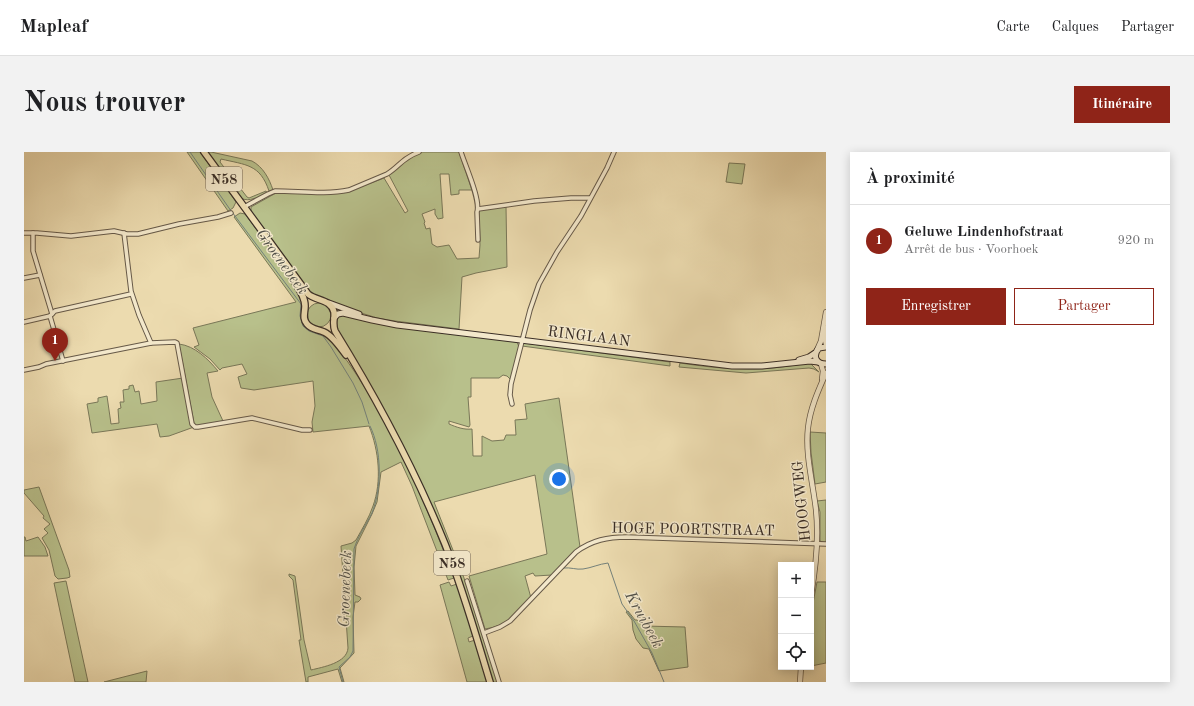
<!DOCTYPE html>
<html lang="fr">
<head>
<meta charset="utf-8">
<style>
	body { margin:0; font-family:"Old Standard TT",serif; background:#f2f2f2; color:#202124 }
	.controls { position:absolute; right:12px; bottom:12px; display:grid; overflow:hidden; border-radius:0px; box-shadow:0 2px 10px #0003 }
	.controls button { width:36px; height:36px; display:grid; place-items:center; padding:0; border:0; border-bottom:1px solid #e0e0e0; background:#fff; color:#202124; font:20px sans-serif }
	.you { position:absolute; left:535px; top:327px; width:14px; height:14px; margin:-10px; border:3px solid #fff; border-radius:50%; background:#1a73e8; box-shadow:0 0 0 6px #1a73e833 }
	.badge { display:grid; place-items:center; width:26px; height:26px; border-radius:50%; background:#8f2418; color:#fff; font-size:13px; font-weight:700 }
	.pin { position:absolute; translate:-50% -33px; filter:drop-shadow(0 1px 2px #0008) }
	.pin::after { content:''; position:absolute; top:21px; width:14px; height:12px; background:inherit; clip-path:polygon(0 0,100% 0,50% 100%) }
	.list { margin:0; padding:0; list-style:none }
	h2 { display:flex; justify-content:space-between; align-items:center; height:52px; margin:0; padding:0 16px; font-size:17px }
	h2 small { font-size:13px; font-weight:400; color:#757577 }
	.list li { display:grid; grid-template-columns:26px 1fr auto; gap:12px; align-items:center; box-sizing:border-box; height:72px; padding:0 16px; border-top:1px solid #e0e0e0 }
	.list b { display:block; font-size:15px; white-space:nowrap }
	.list p { margin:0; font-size:13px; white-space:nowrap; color:#757577 }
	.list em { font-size:13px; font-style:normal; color:#757577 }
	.actions { display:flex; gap:8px; padding:12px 16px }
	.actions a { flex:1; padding:9px 0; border:1px solid #8f2418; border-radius:0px; text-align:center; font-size:14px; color:#8f2418 }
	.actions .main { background:#8f2418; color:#fff }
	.icon { flex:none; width:22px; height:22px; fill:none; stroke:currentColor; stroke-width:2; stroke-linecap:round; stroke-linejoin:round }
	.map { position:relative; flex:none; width:802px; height:530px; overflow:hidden; border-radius:0px }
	header { display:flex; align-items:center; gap:24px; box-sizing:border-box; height:56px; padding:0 20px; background:#fff; border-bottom:1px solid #e0e0e0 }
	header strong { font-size:19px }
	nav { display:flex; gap:22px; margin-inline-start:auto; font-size:14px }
	.intro { display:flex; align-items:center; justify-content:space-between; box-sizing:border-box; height:96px; padding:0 24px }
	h1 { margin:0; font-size:28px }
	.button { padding:10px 18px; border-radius:0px; background:#8f2418; color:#fff; font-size:14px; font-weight:700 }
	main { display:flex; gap:24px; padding:0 24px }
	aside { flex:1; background:#fff; border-radius:0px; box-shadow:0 2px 10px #0003 }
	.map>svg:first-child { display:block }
</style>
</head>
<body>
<header>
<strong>Mapleaf</strong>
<nav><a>Carte</a><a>Calques</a><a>Partager</a></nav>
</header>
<div class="intro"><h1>Nous trouver</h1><a class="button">Itinéraire</a></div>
<main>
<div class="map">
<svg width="802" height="530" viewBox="0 0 802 530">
	<rect width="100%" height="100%" fill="#ecdbaf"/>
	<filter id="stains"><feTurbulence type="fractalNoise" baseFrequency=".005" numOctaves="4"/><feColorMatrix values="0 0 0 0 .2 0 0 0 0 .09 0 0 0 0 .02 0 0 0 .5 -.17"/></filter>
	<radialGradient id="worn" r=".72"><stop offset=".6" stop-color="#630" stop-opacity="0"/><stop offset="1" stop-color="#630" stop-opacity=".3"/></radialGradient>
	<g fill="#b8c08b" stroke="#797758">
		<path d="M163,0H176L210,47L212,50L209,56L204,59Z"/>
		<path d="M183,0H187L228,9C239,15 245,26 249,38L245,39C236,12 222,13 197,7L196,10L223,45L225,46L242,39L243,41C235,44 225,51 217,46Z"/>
		<path d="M397,0H435L448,38H435V42L427,43L425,22H416L419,66L414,67L411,62V57L398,62L401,70L400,71L402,77L406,76L408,92L413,95L425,93L433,107L455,106L456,93L455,58L482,54L483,115L452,121L438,125L435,177L371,169L353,166L309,152L286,142L227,60V55L252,41L326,39L360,26L381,61L384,59L365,23C376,14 384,5 397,0Z"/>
		<path d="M705,11L721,12L718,32L702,30Z"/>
		<path d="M216,61L221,62C239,87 265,118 277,146C281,154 275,165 281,172C287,181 294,178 301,184C319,200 330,219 343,239C379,298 406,362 430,426L424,428L388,334L377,310L357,320L353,350L348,362L332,394L330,415L331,443L336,445L337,447L334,450H331L329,465L330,501L316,516L320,530H318L314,517L284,525V530H282L275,488H277L269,428L265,424V422L271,424L280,488L287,518C299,515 323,511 324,496L317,394L328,391L332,388C338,377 345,366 349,354C358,329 355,299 345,274L289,280L288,270L291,254L289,229L230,238L217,236L214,225L223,222L218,212L198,216L196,218L186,207L170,195L175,193L169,176L272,150L210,65Z"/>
		<circle cx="295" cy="163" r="12"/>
		<path d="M317,163L371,175L493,190L495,195L487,228L483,224L479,223L475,226H447V245H444L446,273L445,275L425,269V272C432,275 440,278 448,277L449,304H458V284L468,289L480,288L482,283H492L491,268L503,267L501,252L535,246L556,395L546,403L528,423L511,424L509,421L501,424L507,446C492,461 483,474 461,477L445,424L523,402L511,323L410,350L440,426L474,530H469C451,469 433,408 406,350C379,289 345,231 310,174L313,166Z"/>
		<path d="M500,191L646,210V214L498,194Z"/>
		<path d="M155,192C171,194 184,207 194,219L183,221L188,245L199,269L173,274L170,271Z"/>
		<path d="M656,211C677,214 699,217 721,217C742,218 764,214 786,211L795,220L790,217L785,216L722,221L655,215Z"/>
		<path d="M159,226L170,275L145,284L136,285L133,272L68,281L63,252L74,250V246L83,244L87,272L95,271L94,257L97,256L96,250H100L99,238L105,237V234L109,233L111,240L115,239L117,252L133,249L132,230Z"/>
		<path d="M786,280L802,281V330L791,332L787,300Z"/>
		<path d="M15,335L45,418L46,425L43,426L34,427L31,424L25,398L18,386L24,381L20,377L26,372L19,366L20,364L0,341V338Z"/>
		<path d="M802,348V391L796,389V360L793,349Z"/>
		<path d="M0,385H1L2,389L14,385L21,395L24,404H0Z"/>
		<path d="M42,429L64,530H51L30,431Z"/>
		<path d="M425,430L427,434L433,432L449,484L444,486L445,490L451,488L463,530H443L416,433Z"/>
		<path d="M793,430H802V511L787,514V462Z"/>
		<path d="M604,459L611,468H613L620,474L661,475L664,515L635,519L625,497L619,496L612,487L609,478L608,468L602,460Z"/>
		<path d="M123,519L122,530H80Z"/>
	</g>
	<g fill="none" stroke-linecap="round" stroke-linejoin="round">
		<g stroke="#74817b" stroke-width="1">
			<path d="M166,0L205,56L277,152L276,164L279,174L285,179L299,184L307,195L329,231L338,250L345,272"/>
			<path d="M539,416C547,415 552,418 559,417C567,416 575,412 584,411L598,452L610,469L628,501L640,530"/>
			<path d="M319,530L315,515L326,505L329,499L330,397C334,384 342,373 348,361C358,336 358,298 346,274"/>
		</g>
		<g stroke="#665948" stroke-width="5.5">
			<g id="minor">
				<path d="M437,0C441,13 457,48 453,60L454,88"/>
				<path d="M220,55L244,42L251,39C276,39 301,43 325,38L363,22C376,14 378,6 395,0"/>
				<path d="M454,57L510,49L547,46H566"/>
				<path d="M0,81H13L47,84L90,79L103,82H114L155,72L194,65L207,61"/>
				<path d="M9,81V99L28,162"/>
				<path d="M100,81L107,139L115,163L127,191"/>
				<path d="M0,126L16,123"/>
				<path d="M26,164L31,159L107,142"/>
				<path d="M0,170L26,164L39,209"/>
				<path d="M0,218L15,215L22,212L127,191L151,190L153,191L168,272L171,275H174L228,266L278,278H286"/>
				<path d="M488,252L486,243L487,232L506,158L515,132L533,100L557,64L583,16L590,0"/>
				<path d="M443,429L475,530"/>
				<path d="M460,481L476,475L486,469L552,400C568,388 584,385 603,385L802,392"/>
			</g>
		</g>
		<g stroke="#665948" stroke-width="6">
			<g id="tertiary">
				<path d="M802,176L801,188L802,192"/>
				<path d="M793,198L797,189L802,160"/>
				<path d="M797,212L799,219L798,227"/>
				<path d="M787,443C792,415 795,387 792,358C789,331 781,303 784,276C786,257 794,239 802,221"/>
				<path d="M776,530L777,515"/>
			</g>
		</g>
		<g stroke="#3a2e26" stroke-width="7">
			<g id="secondary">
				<path d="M305,151L335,162"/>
				<path d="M310,166L314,162L319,161L348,168L373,173L708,214H738L786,209L794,210"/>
				<path d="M802,195L795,196C788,204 792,212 802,212"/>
				<path d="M775,208L785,205L791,201"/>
			</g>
		</g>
		<g stroke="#3a2e26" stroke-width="8">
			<g id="primary">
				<path d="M180,0L284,142C292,149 307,147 310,160C311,167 308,171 311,179C353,247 391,318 421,392C439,437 452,484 466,530"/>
				<path d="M268,125C273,134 281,144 281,154C281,161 278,166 283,172C288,178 294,177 300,180C307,183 317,196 322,203"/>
			</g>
		</g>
		<use href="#minor" stroke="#f3e8cb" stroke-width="3.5"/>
		<use href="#tertiary" stroke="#f3e8cb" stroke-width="4.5"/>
		<use href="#secondary" stroke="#f3e8cb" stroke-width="5"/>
		<use href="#primary" stroke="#ecdbaf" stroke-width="5.5"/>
	</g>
	<g text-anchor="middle" stroke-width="3" stroke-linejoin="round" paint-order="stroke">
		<g fill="#f3e8cb" stroke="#726658" stroke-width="1">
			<rect x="182" y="15" width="36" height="24" rx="3"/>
			<rect x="410" y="399" width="36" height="24" rx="3"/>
		</g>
		<g font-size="14" font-weight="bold" fill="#3a2e26">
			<text x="200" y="32">N58</text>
			<text x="428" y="416">N58</text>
		</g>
		<g font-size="15" fill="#3a2e26" stroke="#f3e8cb">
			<text transform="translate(565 184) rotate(7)" y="5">RINGLAAN</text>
			<text transform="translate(777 349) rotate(-96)" y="5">HOOGWEG</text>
			<text transform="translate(669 377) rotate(1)" y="5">HOGE POORTSTRAAT</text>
		</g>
		<g font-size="16" font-style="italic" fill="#525149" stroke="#f3e8cb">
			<text transform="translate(259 109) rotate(54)" y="6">Groenebeek</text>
			<text transform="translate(320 437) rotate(-88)" y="6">Groenebeek</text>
			<text transform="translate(621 467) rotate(61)" y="6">Kruibeek</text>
		</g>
	</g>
	<rect width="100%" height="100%" filter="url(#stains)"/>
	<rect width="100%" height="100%" fill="url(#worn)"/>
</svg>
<div class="controls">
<button>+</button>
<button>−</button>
<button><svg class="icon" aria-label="locate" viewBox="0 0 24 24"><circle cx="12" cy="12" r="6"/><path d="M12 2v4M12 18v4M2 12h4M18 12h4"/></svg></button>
</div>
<div class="you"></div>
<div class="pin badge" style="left:31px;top:209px">1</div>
</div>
<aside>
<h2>À proximité<small></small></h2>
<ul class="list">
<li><span class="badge">1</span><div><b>Geluwe Lindenhofstraat</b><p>Arrêt de bus · Voorhoek</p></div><em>920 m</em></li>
</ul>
<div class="actions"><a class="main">Enregistrer</a><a>Partager</a></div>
</aside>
</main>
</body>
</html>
